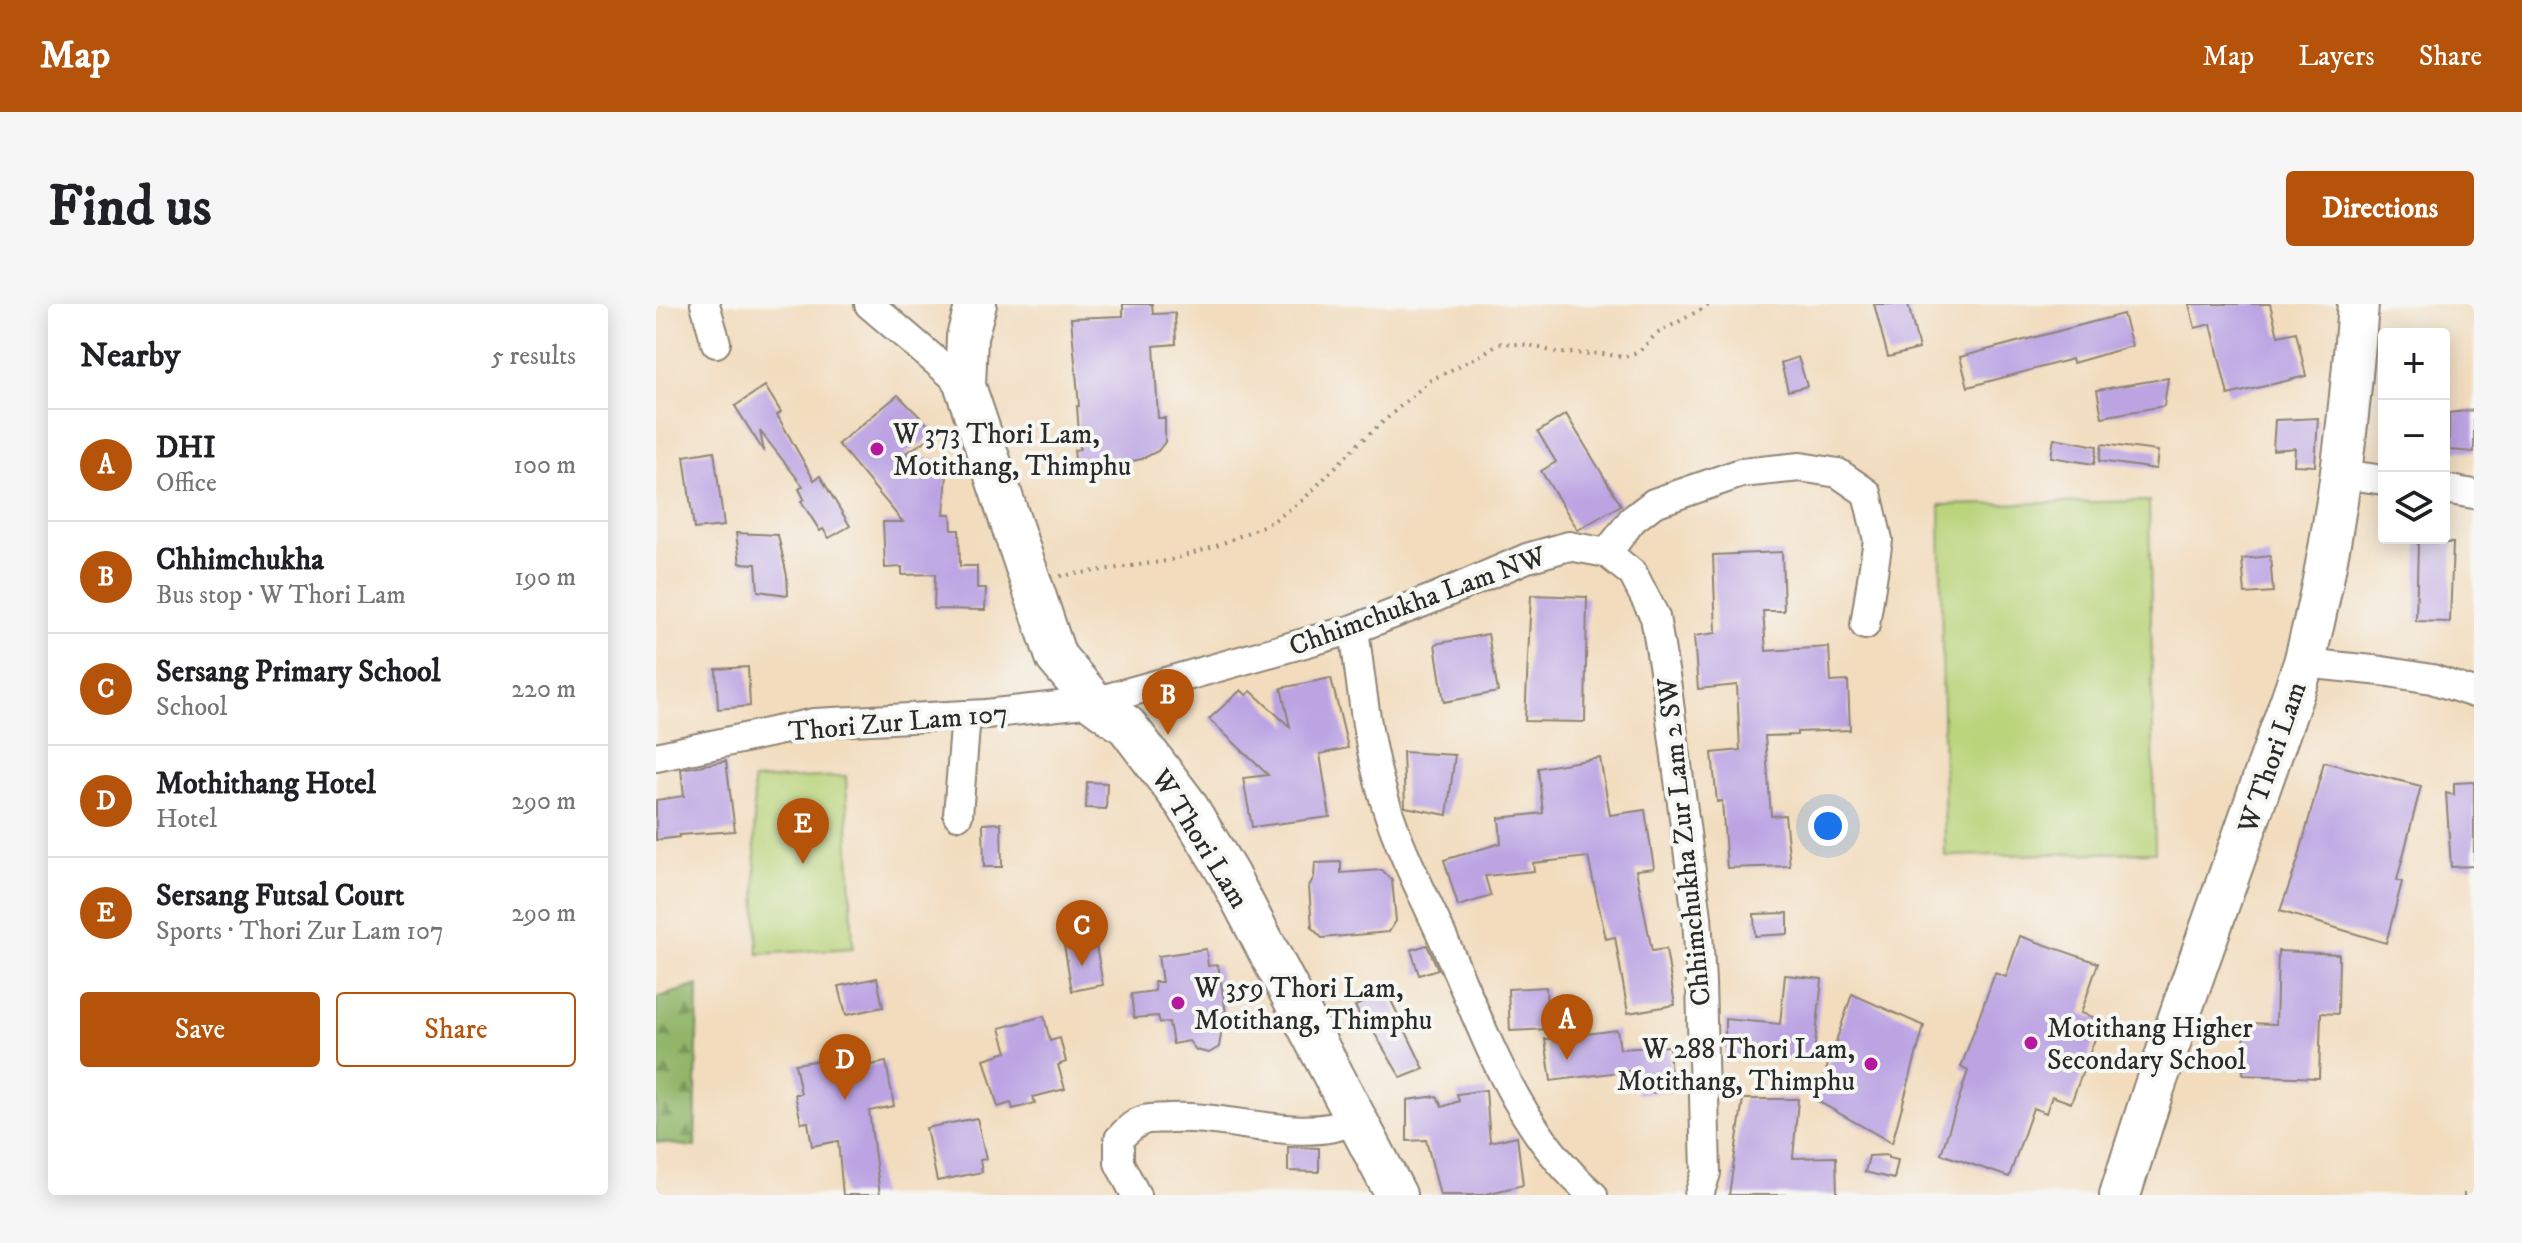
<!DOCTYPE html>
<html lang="en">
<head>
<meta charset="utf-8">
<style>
	body { margin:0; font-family:"IM FELL DW Pica",serif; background:#f6f6f6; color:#202124 }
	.controls { position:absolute; right:24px; top:24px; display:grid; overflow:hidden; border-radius:8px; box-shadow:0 4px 20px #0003 }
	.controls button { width:72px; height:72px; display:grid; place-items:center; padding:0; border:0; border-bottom:2px solid #e0e0e0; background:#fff; color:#202124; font:40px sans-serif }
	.you { position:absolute; left:1172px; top:522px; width:28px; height:28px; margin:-20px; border:6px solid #fff; border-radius:50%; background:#1a73e8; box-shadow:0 0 0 12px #1a73e833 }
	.badge { display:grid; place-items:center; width:52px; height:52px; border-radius:50%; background:#b45309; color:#fff; font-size:26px; font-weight:700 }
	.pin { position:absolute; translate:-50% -66px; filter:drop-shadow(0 2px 4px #0008) }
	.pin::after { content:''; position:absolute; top:42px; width:28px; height:24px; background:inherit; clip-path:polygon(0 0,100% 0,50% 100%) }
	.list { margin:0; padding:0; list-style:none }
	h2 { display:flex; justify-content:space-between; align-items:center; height:104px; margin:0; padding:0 32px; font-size:34px }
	h2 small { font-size:26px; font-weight:400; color:#757577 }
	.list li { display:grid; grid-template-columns:52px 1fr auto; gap:24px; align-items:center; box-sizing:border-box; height:112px; padding:0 32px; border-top:2px solid #e0e0e0 }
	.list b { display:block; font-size:30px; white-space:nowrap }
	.list p { margin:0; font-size:26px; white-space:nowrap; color:#757577 }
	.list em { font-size:26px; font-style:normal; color:#757577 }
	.actions { display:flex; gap:16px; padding:24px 32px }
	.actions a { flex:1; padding:18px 0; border:2px solid #b45309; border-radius:8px; text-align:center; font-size:28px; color:#b45309 }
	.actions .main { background:#b45309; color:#fff }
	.icon { flex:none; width:44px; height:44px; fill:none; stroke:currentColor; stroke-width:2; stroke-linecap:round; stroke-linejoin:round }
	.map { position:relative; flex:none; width:1818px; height:891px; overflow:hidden; border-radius:8px }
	header { display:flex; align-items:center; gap:48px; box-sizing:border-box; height:112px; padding:0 40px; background:#b45309; color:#fff }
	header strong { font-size:38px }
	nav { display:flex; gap:44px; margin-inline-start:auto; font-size:28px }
	.intro { display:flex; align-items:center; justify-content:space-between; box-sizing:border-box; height:192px; padding:0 48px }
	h1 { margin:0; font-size:56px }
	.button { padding:20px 36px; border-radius:8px; background:#b45309; color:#fff; font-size:28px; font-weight:700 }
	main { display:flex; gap:48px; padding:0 48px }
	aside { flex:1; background:#fff; border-radius:8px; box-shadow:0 4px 20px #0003 }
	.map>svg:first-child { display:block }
</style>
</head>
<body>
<header>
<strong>Map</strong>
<nav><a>Map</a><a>Layers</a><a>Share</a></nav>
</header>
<div class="intro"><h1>Find us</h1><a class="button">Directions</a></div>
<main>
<aside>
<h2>Nearby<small>5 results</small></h2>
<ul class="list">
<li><span class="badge">A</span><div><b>DHI</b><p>Office</p></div><em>100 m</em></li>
<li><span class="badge">B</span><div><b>Chhimchukha</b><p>Bus stop · W Thori Lam</p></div><em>190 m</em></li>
<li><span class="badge">C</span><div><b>Sersang Primary School</b><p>School</p></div><em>220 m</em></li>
<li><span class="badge">D</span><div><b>Mothithang Hotel</b><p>Hotel</p></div><em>290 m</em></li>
<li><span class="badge">E</span><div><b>Sersang Futsal Court</b><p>Sports · Thori Zur Lam 107</p></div><em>290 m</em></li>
</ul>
<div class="actions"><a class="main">Save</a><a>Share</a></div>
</aside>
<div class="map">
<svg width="1818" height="891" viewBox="0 0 1818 891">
	<defs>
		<pattern id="forest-firs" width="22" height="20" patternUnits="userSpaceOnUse" patternTransform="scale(2)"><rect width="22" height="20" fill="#92b66a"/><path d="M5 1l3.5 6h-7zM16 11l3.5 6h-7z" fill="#779457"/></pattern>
	</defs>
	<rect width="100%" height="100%" fill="#f6f6f2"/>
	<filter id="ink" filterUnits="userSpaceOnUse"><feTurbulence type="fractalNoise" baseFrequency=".0125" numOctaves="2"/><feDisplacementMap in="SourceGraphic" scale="16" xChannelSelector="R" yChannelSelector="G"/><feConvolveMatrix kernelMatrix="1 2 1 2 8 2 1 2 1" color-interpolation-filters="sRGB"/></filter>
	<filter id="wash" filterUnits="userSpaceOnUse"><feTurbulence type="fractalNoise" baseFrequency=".006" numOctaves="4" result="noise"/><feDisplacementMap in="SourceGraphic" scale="32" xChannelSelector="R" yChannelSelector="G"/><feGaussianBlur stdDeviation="1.8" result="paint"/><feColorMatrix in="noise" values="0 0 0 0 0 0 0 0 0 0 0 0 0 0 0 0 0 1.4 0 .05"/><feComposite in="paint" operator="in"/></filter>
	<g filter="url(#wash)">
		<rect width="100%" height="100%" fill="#f2dcbd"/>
		<path fill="url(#forest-firs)" stroke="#5e704a" stroke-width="2" d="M42,681L39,843L0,838V694Z"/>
		<g fill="#b9d47a" stroke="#728052" stroke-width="2">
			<path d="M1493,197L1499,548L1289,552L1284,201Z"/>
			<path d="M190,472L197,644L102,650L97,476Z"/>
		</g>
		<g id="blocks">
			<g fill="#bca4e3">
				<path d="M467,0H496L497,10L519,9L520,40L498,42L502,114H509V138L502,147L486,155L446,163L420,165L418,146L424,145L421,102H423L415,14L467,12Z"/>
				<path d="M1218,0H1252L1263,45L1232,53Z"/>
				<path d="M1533,0H1614L1622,32L1640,28L1650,72L1572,91L1555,20L1539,24Z"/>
				<path d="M1467,10L1476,42L1417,59L1416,55L1312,83L1304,53Z"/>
				<path d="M1142,53L1151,82L1132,87L1125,59Z"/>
				<path d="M1512,74L1508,102L1446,113L1441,86Z"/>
				<path d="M109,82L125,108L121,111L158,176L164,172L194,222L173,234L167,225L164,227L145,197L148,195L143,185L147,182L104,127L108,148L79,102Z"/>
				<path d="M242,91L281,130L248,150L292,157L288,210H295L296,226H303L304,262H321V284H330L329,306L278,305L279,270L246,271V263L229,264L227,218H247L182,140Z"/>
				<path d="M1818,106V148L1793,146V109Z"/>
				<path d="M910,110L965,201L922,226L885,167L900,158L882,128Z"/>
				<path d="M1662,114L1659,162L1638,161L1639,144L1617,146L1619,116Z"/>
				<path d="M1398,134L1441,142L1438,160L1395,153Z"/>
				<path d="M1446,140L1502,147L1500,165L1443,157Z"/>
				<path d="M58,147L68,222L38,225L28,152Z"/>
				<path d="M80,229L122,231L131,272L132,291L102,287L100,260L84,259Z"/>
				<path d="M1762,238L1797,239L1794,318L1760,317Z"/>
				<path d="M1126,248L1128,307H1107L1110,347L1173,343L1175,378L1192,377L1194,426L1141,428V431L1109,432L1115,512L1129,511L1134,562L1071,564L1066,497L1061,498L1056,449L1084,446L1081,381L1042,385L1038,332L1060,329L1057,251Z"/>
				<path d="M1614,252L1617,288L1589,290L1586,255Z"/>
				<path d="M875,291L931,293L929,418L869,417Z"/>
				<path d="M832,330L842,388L788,398L779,340Z"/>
				<path d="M92,363L94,402L62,405L60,365Z"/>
				<path d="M675,374L692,444L664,450L674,513L596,523L587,474L612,471L553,415L585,386L590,391L595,387L634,423L625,384Z"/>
				<path d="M747,448L799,451L791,511L749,503Z"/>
				<path d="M944,454L954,511L989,506L998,564L980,566L996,647L1010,645L1019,701L972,709L959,633L950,635L932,553L877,559L878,567L829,572L835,592L802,602L788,556L845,539L843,514L887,509L882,464Z"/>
				<path d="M70,457L79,527L23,531V533L0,536V496L28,492L25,465Z"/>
				<path d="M1668,458L1765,482L1741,576L1746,578L1730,639L1624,607L1642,556Z"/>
				<path d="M431,478L451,479L450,505L430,504Z"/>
				<path d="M1818,478V562L1795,563L1790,489L1798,491V479Z"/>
				<path d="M345,519L346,563H328L327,520Z"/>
				<path d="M685,558V569L726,566L736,576L740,617L733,628L666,634L656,624L653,582L658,573L659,559Z"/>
				<path d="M1132,609V630L1099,632L1098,610Z"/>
				<path d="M437,624L447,681L416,687L406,629Z"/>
				<path d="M1364,632L1442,659L1425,709L1446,716L1415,799L1396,792L1390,809L1377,804L1353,873L1285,850L1312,767L1305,763L1339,669L1350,673Z"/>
				<path d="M771,641L782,665L763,671L755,646Z"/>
				<path d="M550,645L552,662L562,661L570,708L561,709L565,731L563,743L553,749L540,746L533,737L517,740L513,718L504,719L502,712L478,714L475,690L499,687L498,678H506L502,652Z"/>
				<path d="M1622,647L1683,650L1682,710L1665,709L1663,774L1587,771L1589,719L1620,720Z"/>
				<path d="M1129,671L1166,675L1157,759L1104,754L1069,758V715L1124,720Z"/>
				<path d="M221,674L227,703L190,711L183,682Z"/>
				<path d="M890,683L892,725L854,727L852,685Z"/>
				<path d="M731,688L768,765L745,774L713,720L709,723L699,702Z"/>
				<path d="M1196,690L1268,722L1236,839L1160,796Z"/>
				<path d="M388,712L394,737L404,734L410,758L402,761L409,785L377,793L379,799L357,805L355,799L342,803L328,755L351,748L344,724Z"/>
				<path d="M961,726L964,745L1013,742L1016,787L981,790L979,766L895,777L889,735Z"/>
				<path d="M171,755L172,763L205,758L206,763L230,758L238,802L213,807L224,891H187L182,837L156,842L152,818L145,819L139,790H145L139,760Z"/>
				<path d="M830,786L834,838L861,832L867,881L826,891H784L770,836L751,837V796L781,792L786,803L803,797L801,790Z"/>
				<path d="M1087,795H1142L1137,854L1180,853L1181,891H1073Z"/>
				<path d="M321,814L330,855L324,856L326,868L281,877L270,824Z"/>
				<path d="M632,843L663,844V868L632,867Z"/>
				<path d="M1232,851V854L1242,856L1238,875L1209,868L1213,852Z"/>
			</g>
		</g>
	</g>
	<g filter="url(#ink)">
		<use href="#blocks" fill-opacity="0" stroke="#8e8474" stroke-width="2"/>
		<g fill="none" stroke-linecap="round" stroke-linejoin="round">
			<g stroke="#8e8474" stroke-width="32">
				<g id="minor">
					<path d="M49,0L60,39"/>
					<path d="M213,0L309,82"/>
					<path d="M1686,170L1728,176"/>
					<path d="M1788,185L1818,190"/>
					<path d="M951,249L976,216L998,199L1085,169L1144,163L1182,169L1211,189L1222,236L1209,321"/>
					<path d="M698,325C705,377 710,430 724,480C739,537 762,579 786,632C828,725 857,822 937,891"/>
					<path d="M1648,359L1726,367L1776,375L1818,389"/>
					<path d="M0,453L158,419L330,410L438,398L698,325L778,294L871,254L913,242L951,249L977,270L999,313L1011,384L1041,613L1045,678L1050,869L1043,891"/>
					<path d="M302,511L310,411"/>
					<path d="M480,891L463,859V835C470,827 478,819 488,816C495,814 505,815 513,814C570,810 647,841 699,816"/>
				</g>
			</g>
			<g stroke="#8e8474" stroke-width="44">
				<g id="secondary">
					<path d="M320,0L311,33L309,82L400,353L438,398L471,422L530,500L572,570L740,891"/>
					<path d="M1464,891L1497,787L1648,359C1679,241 1693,122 1702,0"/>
				</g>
			</g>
			<g stroke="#8e8474" stroke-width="4" stroke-dasharray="2 6" stroke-linecap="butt">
				<path d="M404,272L511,257L558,243L616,218L647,196L702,140L773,77L825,51L843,39L873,41L902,49L947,50L968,53L984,47L1000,30L1055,0"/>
				<path d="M1807,891L1818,890"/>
			</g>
			<use href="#minor" stroke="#fff" stroke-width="28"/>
			<use href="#secondary" stroke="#fff" stroke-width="40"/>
		</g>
	</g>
	<g fill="#b5179e" stroke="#f6f6f2" stroke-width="3">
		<circle cx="221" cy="145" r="8"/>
		<circle cx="522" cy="699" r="8"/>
		<circle cx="1375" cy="739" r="8"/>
		<circle cx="1215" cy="760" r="8"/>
	</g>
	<g text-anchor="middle" stroke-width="8" stroke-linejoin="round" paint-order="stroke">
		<g font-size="28" fill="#2b2b2b" stroke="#f6f6f2" text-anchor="start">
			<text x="237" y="139">W 373 Thori Lam,<tspan x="237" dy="32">Motithang, Thimphu</tspan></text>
			<text x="538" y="693">W 359 Thori Lam,<tspan x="538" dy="32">Motithang, Thimphu</tspan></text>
			<text x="1391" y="733">Motithang Higher<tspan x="1391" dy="32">Secondary School</tspan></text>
			<text x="1199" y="754" text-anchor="end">W 288 Thori Lam,<tspan x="1199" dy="32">Motithang, Thimphu</tspan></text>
		</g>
		<g font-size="28" fill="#2b2b2b" stroke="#f6f6f2">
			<text transform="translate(761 296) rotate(-20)" y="10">Chhimchukha Lam NW</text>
			<text transform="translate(242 417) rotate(-5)" y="10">Thori Zur Lam 107</text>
			<text transform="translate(1615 453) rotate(-71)" y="10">W Thori Lam</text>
			<text transform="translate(545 534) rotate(58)" y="10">W Thori Lam</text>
			<text transform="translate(1027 538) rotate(-96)" y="10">Chhimchukha Zur Lam 2 SW</text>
		</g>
	</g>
</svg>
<div class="controls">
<button>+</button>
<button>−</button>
<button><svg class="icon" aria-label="layers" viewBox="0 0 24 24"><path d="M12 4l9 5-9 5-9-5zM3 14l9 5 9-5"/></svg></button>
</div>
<div class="you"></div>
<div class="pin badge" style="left:911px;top:756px">A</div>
<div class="pin badge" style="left:512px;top:431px">B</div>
<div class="pin badge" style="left:426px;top:662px">C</div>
<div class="pin badge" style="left:189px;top:796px">D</div>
<div class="pin badge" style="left:147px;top:560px">E</div>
</div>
</main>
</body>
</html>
